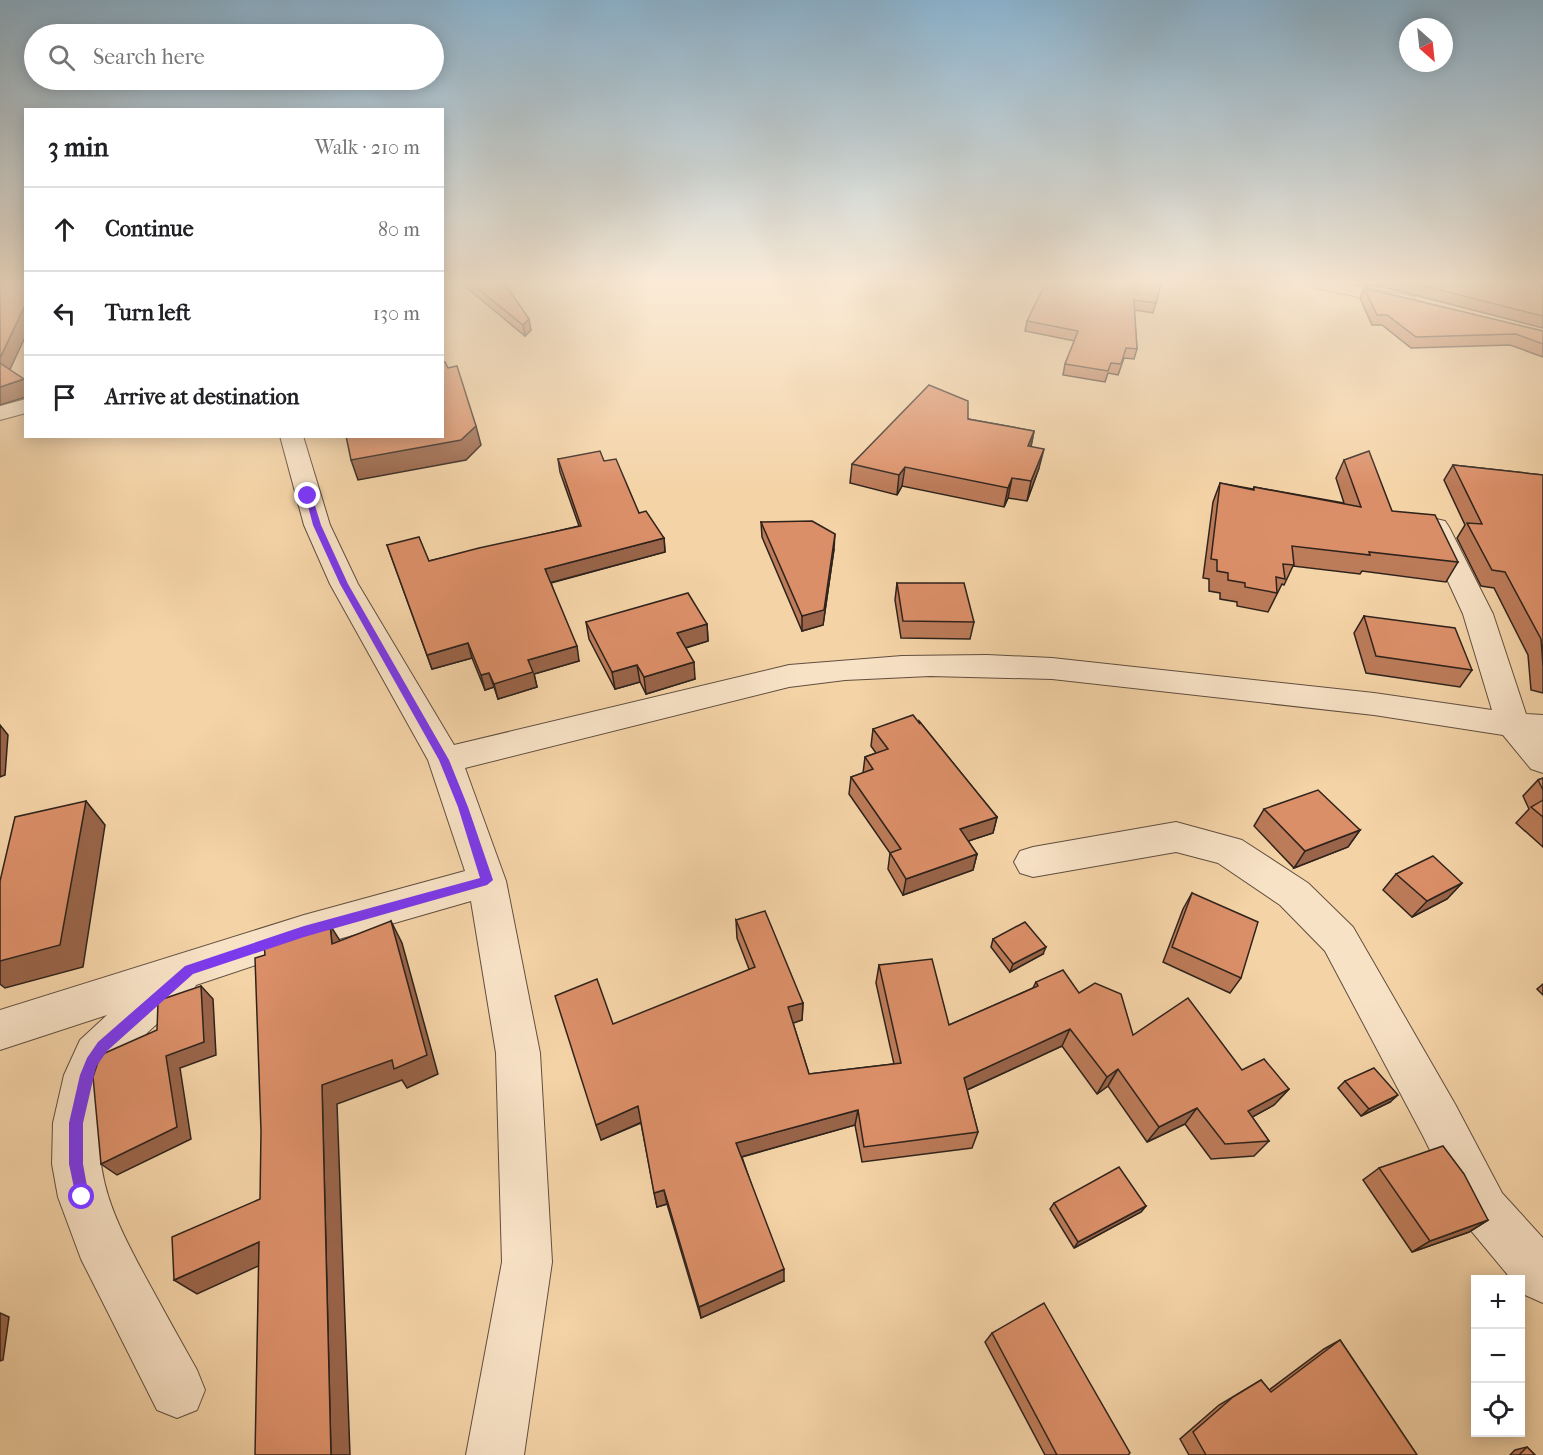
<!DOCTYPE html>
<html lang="en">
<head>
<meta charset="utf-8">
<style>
	body { margin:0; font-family:"IM FELL French Canon",serif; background:#f2f2f2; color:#202124 }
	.controls { position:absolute; right:18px; bottom:18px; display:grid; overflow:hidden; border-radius:0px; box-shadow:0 3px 15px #0003 }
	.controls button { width:54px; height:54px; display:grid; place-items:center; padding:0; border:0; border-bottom:2px solid #e0e0e0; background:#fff; color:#202124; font:30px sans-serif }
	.compass { position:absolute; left:1399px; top:18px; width:54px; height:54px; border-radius:50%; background:#fff; box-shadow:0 3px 15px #0003; rotate:153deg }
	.stop { position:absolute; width:18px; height:18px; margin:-14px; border:4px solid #7c3aed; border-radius:50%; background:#fff }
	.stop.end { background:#7c3aed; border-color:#fff; box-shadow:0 2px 6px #0008 }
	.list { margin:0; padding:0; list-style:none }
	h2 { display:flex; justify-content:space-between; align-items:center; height:78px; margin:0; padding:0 24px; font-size:26px }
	h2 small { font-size:20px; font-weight:400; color:#757577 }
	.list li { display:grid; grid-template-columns:39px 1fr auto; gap:18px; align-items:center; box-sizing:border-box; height:84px; padding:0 24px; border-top:2px solid #e0e0e0 }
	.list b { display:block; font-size:22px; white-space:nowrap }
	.list em { font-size:20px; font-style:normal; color:#757577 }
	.icon { flex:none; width:33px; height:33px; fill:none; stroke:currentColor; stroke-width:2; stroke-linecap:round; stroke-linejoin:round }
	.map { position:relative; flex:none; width:1543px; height:1455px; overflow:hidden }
	.search { position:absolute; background:#fff; box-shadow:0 3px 15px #0003; left:24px; top:24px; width:420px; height:66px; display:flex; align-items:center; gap:15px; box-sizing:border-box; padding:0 21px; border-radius:33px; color:#757577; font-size:22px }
	.panel { position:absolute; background:#fff; box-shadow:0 3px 15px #0003; left:24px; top:108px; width:420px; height:330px; border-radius:0px }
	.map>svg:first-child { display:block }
</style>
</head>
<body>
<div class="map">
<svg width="1543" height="1455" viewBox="0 0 1543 1455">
	<rect width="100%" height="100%" fill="#f4d3a7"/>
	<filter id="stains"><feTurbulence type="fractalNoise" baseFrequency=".00333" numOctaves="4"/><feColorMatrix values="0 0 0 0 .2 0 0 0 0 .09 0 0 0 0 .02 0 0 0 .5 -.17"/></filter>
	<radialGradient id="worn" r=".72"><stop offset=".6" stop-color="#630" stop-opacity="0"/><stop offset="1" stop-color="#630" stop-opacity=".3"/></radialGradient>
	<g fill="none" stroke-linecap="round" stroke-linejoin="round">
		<g stroke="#604f3f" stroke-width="2">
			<g id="minor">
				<path d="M1312,284H1347L1414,297L1416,301L1414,305L1407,307L1321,289L1315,288Z"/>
				<path d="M26,399V413L0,420V406Z"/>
				<path d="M280,436H303L330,525L358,584L454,745L789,665L902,656L987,655L1052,658L1374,693L1492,710L1463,614L1423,527L1427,521L1436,519L1445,521L1449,527L1493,614L1526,714L1543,715V773L1531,769L1503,735L1374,715L1052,679L930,676L845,680L789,687L465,768L506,881L540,1053L552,1262L524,1455H466L502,1262L496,1053L471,901L304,949L196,985L193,992L149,1031L112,1070C106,1081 105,1093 103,1105C90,1173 115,1220 146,1278C163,1309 180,1340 197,1370L205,1390L197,1410L177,1418L157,1410L81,1259L58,1197L52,1164L53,1123L64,1075L80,1040L107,1015L0,1050V1010L304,915L465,871L428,760L330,584L304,525Z"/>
				<path d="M1176,822L1242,840L1308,883L1353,927L1455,1104L1502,1193L1543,1238V1303L1525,1295L1520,1290V1280H1512L1468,1227L1423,1136L1325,951L1280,905L1218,863L1176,852L1033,877L1020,873L1014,862L1020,851L1033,847Z"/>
			</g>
		</g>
		<use href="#minor" fill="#f8e2c6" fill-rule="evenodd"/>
	</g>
	<g fill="#bc7b59" stroke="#2f231c" stroke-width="1.5">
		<path d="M462,284H505L531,330L525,336Z"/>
		<path d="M1161,284L1153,313L1134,310L1137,349L1134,359L1124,358L1118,375L1108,373L1105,382L1063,375L1065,364L1075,341L1025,331L1027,321Z"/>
		<path d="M1356,284H1543V328L1387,288Z"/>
		<path d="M1364,288L1543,331V357L1510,345L1411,348L1382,325H1372L1360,298Z"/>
		<path d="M968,419L1034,431L1031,447L1039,468L1027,501L1008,498L1004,507L902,486L897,495L850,483L852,464Z"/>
		<path d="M558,459L604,461L639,513L664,538L665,552L551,583L579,661L534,674L537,687L498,699L494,687L485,690L472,658L432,669L387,545L429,561L579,526L560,472Z"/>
		<path d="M1344,460L1392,511L1458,562L1446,582L1362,571L1360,574L1293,566L1284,585L1282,584L1268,612L1237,606V602L1220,599V593L1209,591V579L1203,578L1213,502L1220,483L1253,489L1254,487L1344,503L1336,478Z"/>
		<path d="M1453,465L1543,475V693L1531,690L1528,655L1494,588L1481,586L1457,538L1465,525L1444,480Z"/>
		<path d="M761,522L834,549L823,625L802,631L762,537Z"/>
		<path d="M897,583L974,622L970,639L901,638L895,600Z"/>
		<path d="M1364,616L1472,670L1460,687L1366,673L1354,633Z"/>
		<path d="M586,622L707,624L708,641L686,648L695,679L646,694L640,682L615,689L589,639Z"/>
		<path d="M919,721L997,817L993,833L968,841L977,854L973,870L903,895L888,869L890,853L849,794L851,777L863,773L865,757L876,753L871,746L873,729L919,723Z"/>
		<path d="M1543,778V847L1516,823L1529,809L1523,796L1538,780Z"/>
		<path d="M1264,809L1360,830L1348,847L1294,868L1254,826Z"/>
		<path d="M1396,874L1462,883L1447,899L1412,917L1383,890Z"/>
		<path d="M1192,893L1241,978L1230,993L1163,962L1183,909Z"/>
		<path d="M736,920L803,1003L802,1020L793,1023L809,1074L894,1064L876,983L879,965L949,1025L1033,988L1036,982L1079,993L1133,1035L1242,1070L1289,1089L1274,1105L1252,1117L1269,1141L1254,1156L1211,1159L1185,1124L1147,1142L1108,1086L1097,1094L1062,1046L967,1090L978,1132L972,1148L862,1162L855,1125L742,1157L784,1281L701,1318L667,1204L657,1207L641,1123L601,1140L749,969L737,938Z"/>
		<path d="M993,939L1043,954L1010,972L991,947Z"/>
		<path d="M1543,984V995L1537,989Z"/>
		<path d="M1345,1081L1390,1102L1361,1116L1338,1088Z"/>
		<path d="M1379,1168L1488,1220L1469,1232L1412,1252L1363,1180Z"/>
		<path d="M1054,1203L1146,1206L1141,1212L1074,1248L1050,1209Z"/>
		<path d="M992,1333L1128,1455H1045L985,1342Z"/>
		<path d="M1340,1340L1417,1455H1189L1180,1439L1219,1405L1261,1380L1269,1390L1324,1349Z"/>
		<path d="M1527,1447L1535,1455H1510L1515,1450Z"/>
	</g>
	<g fill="#996449" stroke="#2f231c" stroke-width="1.5">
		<path d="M26,303V335L7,376L0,364V358Z"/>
		<path d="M529,319L531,330L525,336L523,325Z"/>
		<path d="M24,379L26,381V397L0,405V387Z"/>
		<path d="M476,426L481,445L466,460L358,480L351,460Z"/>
		<path d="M1034,431L1030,450L1028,446Z"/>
		<path d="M1044,449L1039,468L1027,501L1031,481Z"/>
		<path d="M905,467L902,486L897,495L899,475Z"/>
		<path d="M1012,478L1008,498L1004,507L1008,488Z"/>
		<path d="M835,534L834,549L823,625L802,631V616Z"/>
		<path d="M664,538L665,552L549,583L545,569Z"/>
		<path d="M707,624L708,641L678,650L677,633Z"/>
		<path d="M468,643L472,658L432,669L427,655Z"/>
		<path d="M577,646L579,661L534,674L537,687L498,699L494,684L528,660Z"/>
		<path d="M694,662L695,679L646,694L644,677Z"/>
		<path d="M637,665L640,682L615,689L612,672Z"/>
		<path d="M489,673L494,687L485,690L481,675Z"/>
		<path d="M0,725L8,735L5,775L0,777Z"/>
		<path d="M86,801L105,825L83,967L5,988L0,984V961Z"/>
		<path d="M997,817L993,833L956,845L960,829Z"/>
		<path d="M1360,830L1348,847L1294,868L1305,851Z"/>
		<path d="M977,854L973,870L903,895L906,879Z"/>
		<path d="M1462,883L1447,899L1412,917L1427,901Z"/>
		<path d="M391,921L402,943L438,1074L407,1088L402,1080L337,1104L350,1455H331L322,1085Z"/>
		<path d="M330,925L344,947L332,944Z"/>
		<path d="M1046,947L1043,954L1010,972L1013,964Z"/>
		<path d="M201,986L213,999L216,1055L180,1068L191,1139L117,1175L101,1164L166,1056Z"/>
		<path d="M803,1003L802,1020L788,1025V1007Z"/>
		<path d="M1070,1029L1062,1046L958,1094L964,1078Z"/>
		<path d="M1118,1069L1108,1086L1097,1094L1107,1077Z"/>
		<path d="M1289,1089L1274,1105L1234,1127L1248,1111Z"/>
		<path d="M1398,1095L1390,1102L1361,1116L1369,1109Z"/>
		<path d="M638,1106L642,1122L601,1140L596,1125Z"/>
		<path d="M1197,1108L1185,1124L1147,1142L1159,1127Z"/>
		<path d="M858,1110L855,1125L737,1158L736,1143Z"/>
		<path d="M664,1190L667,1204L657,1207L654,1193Z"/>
		<path d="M1146,1206L1141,1212L1074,1248L1078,1242Z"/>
		<path d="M1488,1220L1469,1232L1412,1252L1430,1241Z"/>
		<path d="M259,1242L278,1257L197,1294L174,1280Z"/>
		<path d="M784,1269V1281L701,1318L699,1307Z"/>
		<path d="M0,1313L9,1317L3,1360L0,1361Z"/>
	</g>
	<g fill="#db8f68" stroke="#2f231c" stroke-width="1.5">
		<path d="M0,284H26V303L0,358Z"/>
		<path d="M472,284H505L529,319L523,325Z"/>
		<path d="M1048,284H1161L1156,303L1134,300L1137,349L1126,348L1121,364L1111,363L1108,371L1065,364L1078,331L1027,321L1044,286Z"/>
		<path d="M1416,284H1543V316Z"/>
		<path d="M1364,288L1543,331V344L1516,334L1416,337L1387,315H1377Z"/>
		<path d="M445,362L448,368L457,366L476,426L461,440L351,460L346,436H442V363Z"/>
		<path d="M0,363L24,379L0,387Z"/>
		<path d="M929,385L968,401V419L1034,431L1028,446L1044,449L1031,481L1012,478L1008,488L905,467L899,475L852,464Z"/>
		<path d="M600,451L604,461L616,459L639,513L646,511L664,538L545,569L577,646L528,660L533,672L494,684L489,673L481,675L468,643L427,655L387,545L419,537L429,561L479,548L581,526L558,459Z"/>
		<path d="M1369,451L1392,511L1435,515L1458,562L1369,552L1370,555L1292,546L1294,565L1283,564L1285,579L1276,577L1277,593L1245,587V583L1228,580V573L1217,571V560L1211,559L1220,483L1254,490V487L1361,507L1344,460Z"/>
		<path d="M1453,465L1543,475V666L1541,639L1505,572L1492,570L1467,523L1482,524Z"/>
		<path d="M812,521L835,534L824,610L802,616L761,522Z"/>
		<path d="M897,583H964L974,622L903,621Z"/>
		<path d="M688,593L707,624L677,633L694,662L644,677L637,665L612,672L586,622Z"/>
		<path d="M1364,616L1455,628L1472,670L1376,656Z"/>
		<path d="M913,715L920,724L919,721L997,817L960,829L977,854L906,879L890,853L901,849L851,777L873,769L865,757L888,749L873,729Z"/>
		<path d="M1543,778V790L1538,780Z"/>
		<path d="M1318,790L1360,830L1305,851L1264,809Z"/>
		<path d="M1543,800V817L1531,807Z"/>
		<path d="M86,801L60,945L0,961V881L15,817Z"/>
		<path d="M1433,856L1462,883L1427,901L1396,874Z"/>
		<path d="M1192,893L1258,922L1241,978L1172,947Z"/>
		<path d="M765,911L803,1003L788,1007L809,1074L901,1063L879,965L932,959L949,1025L1038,986L1036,982L1063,970L1079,993L1095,983L1121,994L1133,1035L1188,998L1242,1070L1264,1059L1289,1089L1248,1111L1269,1141L1225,1144L1197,1108L1159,1127L1118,1069L1107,1077L1070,1029L964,1078L978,1132L864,1147L858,1110L736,1143L784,1269L699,1307L664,1190L654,1193L638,1106L596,1125L555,996L597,979L613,1024L755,967L736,920Z"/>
		<path d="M391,921L427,1055L394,1069L392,1060L322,1085L331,1455H255L259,1242L174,1280L172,1237L260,1199L261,1131L255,958L265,955L264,946L330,925L332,944Z"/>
		<path d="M1025,922L1046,947L1013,964L993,939Z"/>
		<path d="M201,986L204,1042L166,1056L177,1127L101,1164L93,1077L99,1059L105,1053L157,1030L158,1002L160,1000Z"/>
		<path d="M1374,1068L1398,1095L1369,1109L1345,1081Z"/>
		<path d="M1443,1146L1464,1174L1488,1220L1430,1241L1379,1168Z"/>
		<path d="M1119,1167L1146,1206L1078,1242L1054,1203Z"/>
		<path d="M1044,1303L1130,1453L1128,1455H1057L992,1333Z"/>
		<path d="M1340,1340L1417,1455H1206L1193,1432L1233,1397L1261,1380L1271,1392Z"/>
		<path d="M1527,1447L1535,1455H1519Z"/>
	</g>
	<linearGradient id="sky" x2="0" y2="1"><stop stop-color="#8bb5d2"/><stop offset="0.58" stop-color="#faebd7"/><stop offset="1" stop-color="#faebd7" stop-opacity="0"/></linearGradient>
	<rect width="1543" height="487" fill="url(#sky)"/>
	<path fill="#7c3aed" d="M305,495L312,496L321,525L348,584L449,760L468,807L493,880L487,885L304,937L193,974L107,1051L96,1067L83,1123V1164L89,1197L87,1202L82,1204L77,1202L69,1164V1123L80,1075L87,1058L98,1042L185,966L304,926L480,878L458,807L439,760L340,584L313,525Z"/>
	<rect width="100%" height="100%" filter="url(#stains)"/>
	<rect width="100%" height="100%" fill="url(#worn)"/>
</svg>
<div class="controls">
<button>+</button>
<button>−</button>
<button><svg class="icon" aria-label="locate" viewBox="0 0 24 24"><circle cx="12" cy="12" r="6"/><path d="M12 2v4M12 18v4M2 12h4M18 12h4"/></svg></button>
</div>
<svg class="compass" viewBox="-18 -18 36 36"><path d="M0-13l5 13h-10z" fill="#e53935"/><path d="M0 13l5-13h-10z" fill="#757577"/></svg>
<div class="stop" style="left:82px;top:1197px"></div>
<div class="stop end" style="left:308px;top:496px"></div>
<div class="search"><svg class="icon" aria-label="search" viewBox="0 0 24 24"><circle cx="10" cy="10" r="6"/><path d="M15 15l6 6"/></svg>Search here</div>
<section class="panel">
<h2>3 min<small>Walk · 210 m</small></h2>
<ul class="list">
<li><svg class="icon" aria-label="ahead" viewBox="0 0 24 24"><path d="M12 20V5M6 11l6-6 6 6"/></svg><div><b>Continue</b></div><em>80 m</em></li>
<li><svg class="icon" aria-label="left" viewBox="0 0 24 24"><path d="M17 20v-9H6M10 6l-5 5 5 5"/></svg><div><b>Turn left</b></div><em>130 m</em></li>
<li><svg class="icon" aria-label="arrive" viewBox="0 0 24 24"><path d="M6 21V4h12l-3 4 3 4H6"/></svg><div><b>Arrive at destination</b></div></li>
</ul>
</section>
</div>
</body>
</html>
